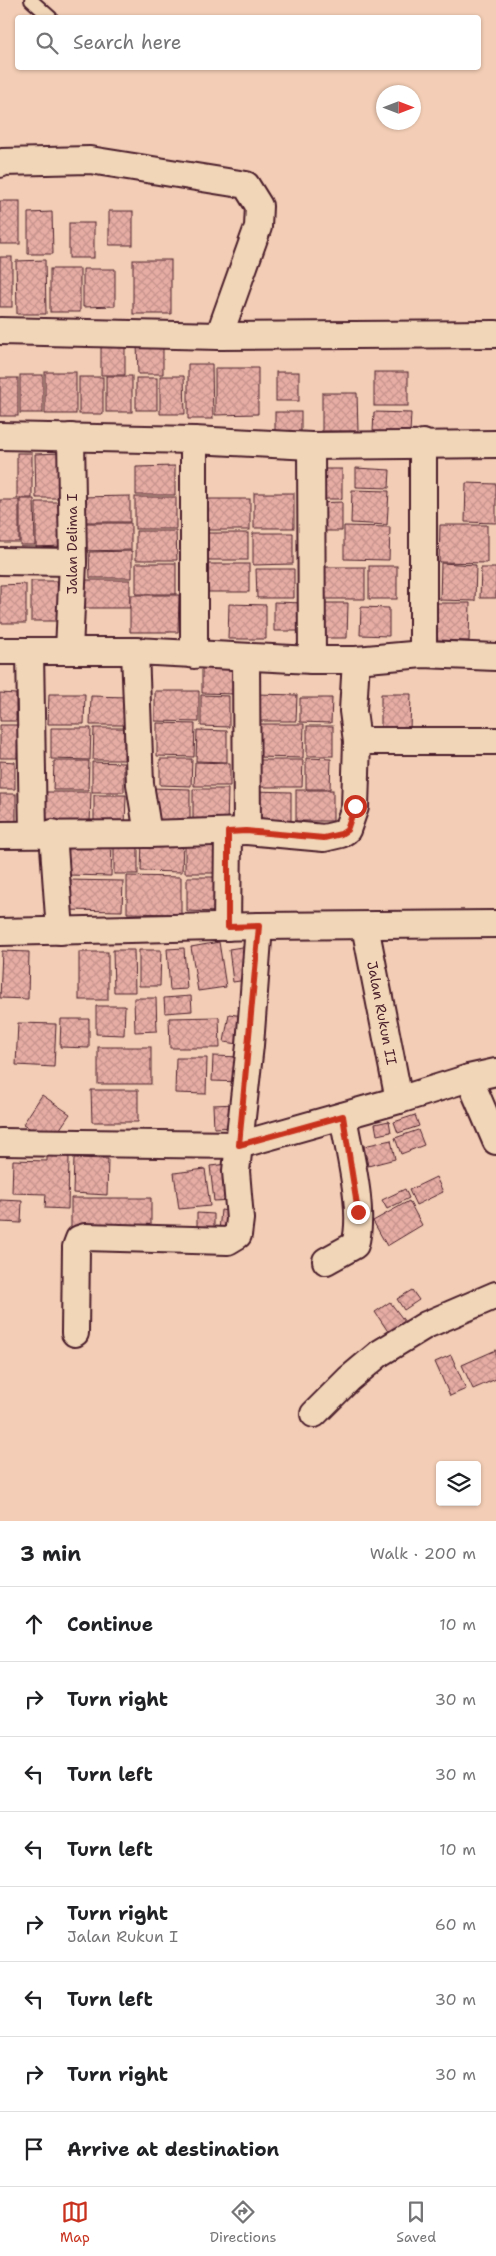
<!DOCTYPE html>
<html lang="en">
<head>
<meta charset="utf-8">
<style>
	body { margin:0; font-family:"Shantell Sans",sans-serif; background:#f6f6f6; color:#202124 }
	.controls { position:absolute; right:15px; bottom:15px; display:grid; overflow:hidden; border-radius:5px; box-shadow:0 1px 4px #0004 }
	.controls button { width:45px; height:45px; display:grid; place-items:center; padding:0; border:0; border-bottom:1px solid #e0e0e0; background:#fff; color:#202124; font:25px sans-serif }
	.compass { position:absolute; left:376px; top:85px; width:45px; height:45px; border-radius:50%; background:#fff; box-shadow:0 1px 4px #0004; rotate:90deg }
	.stop { position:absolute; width:15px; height:15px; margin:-11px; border:4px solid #c8321e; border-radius:50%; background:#fff }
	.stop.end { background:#c8321e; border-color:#fff; box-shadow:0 1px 5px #0008 }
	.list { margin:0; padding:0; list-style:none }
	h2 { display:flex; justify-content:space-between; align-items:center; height:65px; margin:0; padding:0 20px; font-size:21px }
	h2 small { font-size:16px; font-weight:400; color:#757577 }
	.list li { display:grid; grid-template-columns:32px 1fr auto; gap:15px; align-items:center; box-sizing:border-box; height:75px; padding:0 20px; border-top:1px solid #e0e0e0 }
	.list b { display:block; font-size:19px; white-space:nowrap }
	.list p { margin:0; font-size:16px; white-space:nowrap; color:#757577 }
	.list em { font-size:16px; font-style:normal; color:#757577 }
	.icon { flex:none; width:28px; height:28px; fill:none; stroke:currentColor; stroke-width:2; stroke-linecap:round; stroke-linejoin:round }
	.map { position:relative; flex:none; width:496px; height:1521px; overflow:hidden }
	.search { position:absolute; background:#fff; box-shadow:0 1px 4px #0004; left:15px; right:15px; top:15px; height:55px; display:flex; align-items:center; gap:12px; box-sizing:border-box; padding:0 18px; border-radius:5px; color:#757577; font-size:19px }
	.sheet { height:665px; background:#fff }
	nav { display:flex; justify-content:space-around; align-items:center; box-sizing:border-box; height:70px; border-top:1px solid #e0e0e0; background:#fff; font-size:14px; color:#757577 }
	nav a { display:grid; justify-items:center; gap:2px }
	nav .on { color:#c8321e }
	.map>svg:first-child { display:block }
</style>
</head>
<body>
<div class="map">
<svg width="496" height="1521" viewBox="0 0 496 1521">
	<defs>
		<pattern id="building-cross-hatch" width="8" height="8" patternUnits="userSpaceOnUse" patternTransform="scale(1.25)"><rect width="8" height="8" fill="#e6ada4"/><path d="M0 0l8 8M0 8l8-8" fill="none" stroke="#c7948d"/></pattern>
	</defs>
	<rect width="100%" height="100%" fill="#f3cdb5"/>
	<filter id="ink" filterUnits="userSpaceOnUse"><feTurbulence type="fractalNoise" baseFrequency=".02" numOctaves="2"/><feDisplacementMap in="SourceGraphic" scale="10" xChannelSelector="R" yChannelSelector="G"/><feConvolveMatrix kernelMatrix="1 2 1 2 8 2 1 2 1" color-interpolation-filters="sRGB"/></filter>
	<g filter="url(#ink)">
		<g fill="url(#building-cross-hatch)" stroke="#4a1f2b">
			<rect x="0" y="201" width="20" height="43"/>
			<rect x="109" y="211" width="24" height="34"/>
			<path d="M52,212L53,254H28V213Z"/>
			<rect x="69" y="223" width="25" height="35"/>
			<rect x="0" y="257" width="12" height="50"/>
			<path d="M45,260L46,314H17L16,261Z"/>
			<rect x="133" y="260" width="38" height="54"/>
			<rect x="50" y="269" width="30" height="43"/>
			<path d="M83,269H115V306L83,307Z"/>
			<path d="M125,343V375H101V344Z"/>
			<path d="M137,344H163V374H138Z"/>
			<path d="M188,364H212L213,419H188Z"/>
			<path d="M215,368H258V414L215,415Z"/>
			<rect x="45" y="372" width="31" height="42"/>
			<rect x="276" y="372" width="23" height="29"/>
			<rect x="374" y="372" width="34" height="34"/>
			<rect x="20" y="375" width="23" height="38"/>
			<rect x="106" y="376" width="26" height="36"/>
			<path d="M160,376H184L185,414H160Z"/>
			<rect x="79" y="377" width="24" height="37"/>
			<rect x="0" y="378" width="18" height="38"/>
			<rect x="136" y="378" width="21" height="32"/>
			<path d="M322,393H357L358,431H322Z"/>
			<rect x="275" y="412" width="26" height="29"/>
			<path d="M374,412L411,413L410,433L373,432Z"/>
			<rect x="17" y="453" width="15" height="45"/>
			<path d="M62,453V498H36L35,454Z"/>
			<path d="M175,466V495H136V467Z"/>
			<path d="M356,468L390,470L389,488L356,487Z"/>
			<rect x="316" y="469" width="26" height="30"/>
			<path d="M466,483L496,484V523L465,522Z"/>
			<path d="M352,490L389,491L387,525L351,523Z"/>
			<rect x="254" y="493" width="40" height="35"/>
			<path d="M130,496V522H79V497Z"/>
			<rect x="135" y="497" width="41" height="32"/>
			<path d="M20,499H34L35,545H20Z"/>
			<rect x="208" y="499" width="42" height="31"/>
			<rect x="0" y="500" width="19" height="42"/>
			<path d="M36,502H63V546L36,547Z"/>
			<path d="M342,502V531H314V503Z"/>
			<path d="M78,523H131V550L78,551Z"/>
			<path d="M440,525H487V563L439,562Z"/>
			<path d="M344,526L390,527L389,560L344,559Z"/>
			<path d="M136,531H176L177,560H136Z"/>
			<rect x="207" y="533" width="41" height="27"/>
			<path d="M253,533H293V564L253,565Z"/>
			<path d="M132,551V578H90L89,552Z"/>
			<rect x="136" y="563" width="40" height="31"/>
			<path d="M441,563L476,565L475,601L440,600Z"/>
			<rect x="203" y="564" width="46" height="28"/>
			<rect x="369" y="566" width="28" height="33"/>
			<rect x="317" y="567" width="48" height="32"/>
			<path d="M481,568H496V598H480Z"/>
			<path d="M256,569H294V598H257Z"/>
			<rect x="85" y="580" width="45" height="28"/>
			<path d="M31,581H63L64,621H31Z"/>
			<path d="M26,584V623H0V585Z"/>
			<path d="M130,595H179L178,632H130Z"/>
			<path d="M274,602L305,603L304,631H274Z"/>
			<path d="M318,603H348L347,638H317Z"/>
			<path d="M436,603H470L469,641L435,640Z"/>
			<path d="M229,604L266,605V639H228Z"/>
			<path d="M361,607L389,608V636L360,635Z"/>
			<path d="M202,660H236L235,694L202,693Z"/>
			<path d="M155,691H199V722L155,721Z"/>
			<path d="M0,693L16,694V721H0Z"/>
			<path d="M49,694H85L84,724H48Z"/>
			<path d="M256,694L297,695L296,721H256Z"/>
			<path d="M381,694H411L410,730L381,729Z"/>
			<path d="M201,695L229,696V727L201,726Z"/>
			<path d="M91,696L127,697V725H90Z"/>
			<path d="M300,698H332L331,723L300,722Z"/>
			<path d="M157,723L195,724L194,757L157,756Z"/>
			<path d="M255,724H304L303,758L255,757Z"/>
			<path d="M0,725H18L17,758H0Z"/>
			<rect x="307" y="726" width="26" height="30"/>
			<path d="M51,728H91L90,760L51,759Z"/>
			<path d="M94,728H124V760H93Z"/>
			<path d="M197,730L227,731V762L196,761Z"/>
			<path d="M306,758L331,759L330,789H306Z"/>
			<path d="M160,759H192L191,786L160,785Z"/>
			<path d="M259,760H303L302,787H259Z"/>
			<path d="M0,761L15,762V789H0Z"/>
			<path d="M54,761H89L88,790H53Z"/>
			<path d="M92,762L124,763V792H92Z"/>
			<path d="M195,762L230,763V786H194Z"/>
			<path d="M150,788L190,789V829L150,828Z"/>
			<path d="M193,789H228L227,829H193Z"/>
			<rect x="296" y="790" width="37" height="31"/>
			<path d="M253,791L291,792V821L252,820Z"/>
			<path d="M45,792H91L90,824L44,823Z"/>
			<rect x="0" y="794" width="16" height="34"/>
			<path d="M94,795H126L125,826L94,825Z"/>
			<path d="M185,834H221L220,873H185Z"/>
			<path d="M69,837L112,838L111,876L68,875Z"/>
			<rect x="114" y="840" width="24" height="34"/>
			<path d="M142,840L183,841L182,872L141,871Z"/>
			<path d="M127,876L181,877V914L127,913Z"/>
			<path d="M187,877H222L221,912L187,911Z"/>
			<path d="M66,880L123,881L122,911L65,910Z"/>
			<path d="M219,942L226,987L198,991L191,947Z"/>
			<path d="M249,946L253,979L233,982L229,949Z"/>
			<path d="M184,948L187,989L170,990L167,949Z"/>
			<path d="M113,950H134L135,992H114Z"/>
			<path d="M139,950H161L160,986H139Z"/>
			<path d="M2,951L29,952L28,999L0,998Z"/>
			<rect x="79" y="952" width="29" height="48"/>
			<path d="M191,996L192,1011L165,1013L164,998Z"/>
			<path d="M134,998H156L157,1031L135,1032Z"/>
			<path d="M96,1006H125L124,1035L96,1034Z"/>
			<path d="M229,1014L250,1017L246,1045L224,1042Z"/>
			<path d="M219,1017L220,1048H170L169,1018Z"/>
			<path d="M61,1019H89V1048L60,1047Z"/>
			<path d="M18,1023L56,1024L54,1067L16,1065Z"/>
			<rect x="98" y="1047" width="53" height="37"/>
			<path d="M213,1056L243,1057L242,1082L212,1081Z"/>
			<path d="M176,1058H207L206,1094L175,1093Z"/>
			<path d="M91,1090H138V1122H92Z"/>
			<path d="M42,1095L70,1114L51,1142L23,1124Z"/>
			<path d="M236,1104L237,1127L214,1128L213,1105Z"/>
			<path d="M415,1115L419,1126L398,1133L394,1122Z"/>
			<path d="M389,1121L391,1132L377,1135L375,1124Z"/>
			<path d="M418,1130L424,1145L401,1154L395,1138Z"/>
			<path d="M391,1140L395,1159L368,1166L364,1146Z"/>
			<path d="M47,1156L69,1157L68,1209L45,1208L46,1194L12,1193L13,1160L47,1161Z"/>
			<path d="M74,1158L108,1159L107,1195L73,1193Z"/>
			<path d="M229,1164L232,1200L214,1201L210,1166Z"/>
			<path d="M205,1169L210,1206L179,1209L174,1173Z"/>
			<path d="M436,1177L443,1192L416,1205L409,1190Z"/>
			<path d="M405,1189L409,1198L387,1209L382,1200Z"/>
			<path d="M71,1198H151V1231L71,1230Z"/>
			<path d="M0,1200L22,1201L21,1223L0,1222Z"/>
			<path d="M409,1201L422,1225L387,1246L373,1221Z"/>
			<path d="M221,1210L235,1212L232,1233L219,1231Z"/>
			<path d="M197,1213L214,1214V1233L197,1232Z"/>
			<path d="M412,1290L419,1300L404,1310L397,1299Z"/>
			<path d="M390,1302L405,1322L389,1333L375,1312Z"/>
			<path d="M496,1350V1379L473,1389L462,1365Z"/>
			<path d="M451,1355L466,1389L450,1396L435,1362Z"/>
		</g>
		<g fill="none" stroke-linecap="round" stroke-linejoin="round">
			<g stroke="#4a1f2b" stroke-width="16">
				<path id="lane" d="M31,0L51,18"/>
			</g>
			<g stroke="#4a1f2b" stroke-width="30">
				<g id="street">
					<path d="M0,164L2,162L90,160L246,185L259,206L258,227L219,336"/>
					<path d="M0,331L219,336L496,334"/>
					<path d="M0,436L194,440L311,446L496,444"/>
					<path d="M194,440V655"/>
					<path d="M423,443V654"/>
					<path d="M311,446L312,660"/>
					<path d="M0,561L73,562"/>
					<path d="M69,650L73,562L71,437"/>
					<path d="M0,651H135L312,660H356L423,654L496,657"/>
					<path d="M30,652L33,834"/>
					<path d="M246,657L247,831L324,838L341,834L347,830L355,807L357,741L353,711L356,660"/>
					<path d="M357,741H496"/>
					<path d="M53,833L60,931"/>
					<path d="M148,834L247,831"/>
					<path d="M0,835L148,834L140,784L135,651"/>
					<path d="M365,926L399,1100"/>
					<path d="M227,927L228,832"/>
					<path d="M0,932L259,926L496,924"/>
					<path d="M469,1078L496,1141"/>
					<path d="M0,1142L239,1145L399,1100L469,1078L496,1072"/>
					<path d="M326,1261L355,1245C365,1210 349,1153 343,1116"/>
					<path d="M75,1333L76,1247L79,1239L85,1237L228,1241L238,1235L240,1219L236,1171L250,1045L259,926"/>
					<path d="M314,1414L349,1379L380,1353L426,1325L496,1295"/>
				</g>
			</g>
			<use href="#lane" stroke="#f2d6b8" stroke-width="12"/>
			<use href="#street" stroke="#f2d6b8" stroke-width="26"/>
		</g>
	</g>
	<g fill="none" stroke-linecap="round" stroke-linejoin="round" filter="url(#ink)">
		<path stroke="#c8321e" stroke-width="6" d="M355,806L347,830L341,834L324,838L246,831L228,832V927L259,926L239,1145L343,1116L358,1212"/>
	</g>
	<g text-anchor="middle" stroke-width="5" stroke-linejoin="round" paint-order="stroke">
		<g font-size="14" fill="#4a1f2b" stroke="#f2d6b8">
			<text transform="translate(72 544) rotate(-90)" y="5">Jalan Delima I</text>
			<text transform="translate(382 1013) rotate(79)" y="5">Jalan Rukun II</text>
		</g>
	</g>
</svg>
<div class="controls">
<button><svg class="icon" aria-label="layers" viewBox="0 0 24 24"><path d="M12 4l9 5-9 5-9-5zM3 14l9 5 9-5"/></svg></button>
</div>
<svg class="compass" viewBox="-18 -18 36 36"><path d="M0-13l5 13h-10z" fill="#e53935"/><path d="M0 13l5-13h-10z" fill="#757577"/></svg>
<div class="stop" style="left:355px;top:806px"></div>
<div class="stop end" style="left:358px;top:1212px"></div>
<div class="search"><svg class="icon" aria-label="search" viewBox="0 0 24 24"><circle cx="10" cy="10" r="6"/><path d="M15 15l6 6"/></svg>Search here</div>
</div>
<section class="sheet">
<h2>3 min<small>Walk · 200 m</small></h2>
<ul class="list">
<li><svg class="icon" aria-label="ahead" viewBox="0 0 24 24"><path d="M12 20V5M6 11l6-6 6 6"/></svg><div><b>Continue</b></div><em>10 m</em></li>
<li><svg class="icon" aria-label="right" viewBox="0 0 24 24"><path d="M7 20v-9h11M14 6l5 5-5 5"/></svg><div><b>Turn right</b></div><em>30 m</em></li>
<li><svg class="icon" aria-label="left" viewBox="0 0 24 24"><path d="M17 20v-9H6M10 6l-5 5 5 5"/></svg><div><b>Turn left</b></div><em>30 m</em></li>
<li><svg class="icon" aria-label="left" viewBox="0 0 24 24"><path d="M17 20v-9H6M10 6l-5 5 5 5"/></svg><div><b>Turn left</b></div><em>10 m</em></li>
<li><svg class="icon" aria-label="right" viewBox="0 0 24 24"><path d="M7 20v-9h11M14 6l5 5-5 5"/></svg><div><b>Turn right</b><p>Jalan Rukun I</p></div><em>60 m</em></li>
<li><svg class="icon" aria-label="left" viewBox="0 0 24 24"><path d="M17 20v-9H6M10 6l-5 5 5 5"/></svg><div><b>Turn left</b></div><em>30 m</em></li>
<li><svg class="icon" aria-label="right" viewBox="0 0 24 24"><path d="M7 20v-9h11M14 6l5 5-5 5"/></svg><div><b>Turn right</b></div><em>30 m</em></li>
<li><svg class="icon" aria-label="arrive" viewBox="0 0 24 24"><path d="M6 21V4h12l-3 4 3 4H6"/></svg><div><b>Arrive at destination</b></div></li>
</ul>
</section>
<nav>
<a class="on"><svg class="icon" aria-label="map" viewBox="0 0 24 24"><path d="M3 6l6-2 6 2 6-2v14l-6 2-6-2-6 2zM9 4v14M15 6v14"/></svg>Map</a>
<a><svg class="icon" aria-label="directions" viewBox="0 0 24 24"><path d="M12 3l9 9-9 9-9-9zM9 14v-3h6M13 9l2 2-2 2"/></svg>Directions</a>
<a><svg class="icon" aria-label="saved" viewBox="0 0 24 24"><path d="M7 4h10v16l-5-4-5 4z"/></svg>Saved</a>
</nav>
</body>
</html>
